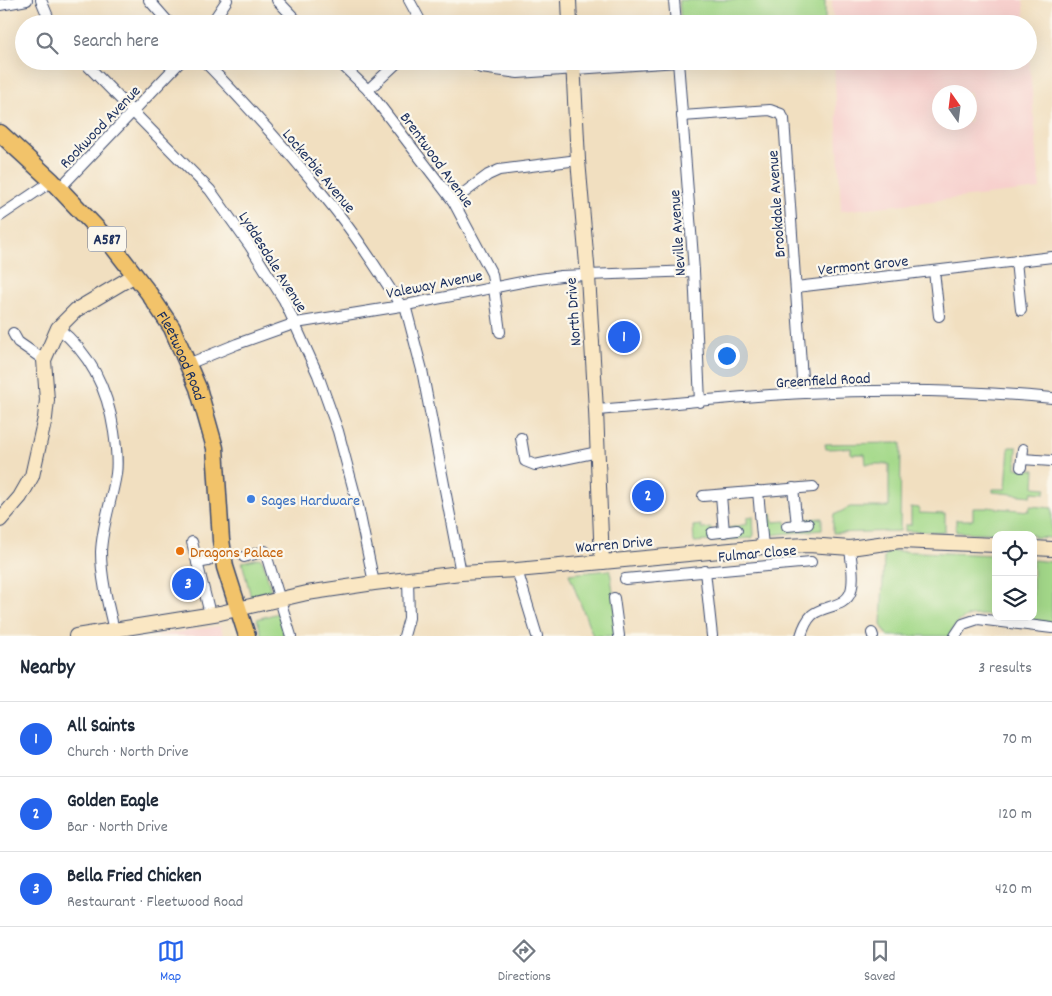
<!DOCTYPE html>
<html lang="en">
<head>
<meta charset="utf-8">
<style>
	body { margin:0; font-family:Dekko,sans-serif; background:#f6f6f7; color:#1f2937 }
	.controls { position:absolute; right:15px; bottom:15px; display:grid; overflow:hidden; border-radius:10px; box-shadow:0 5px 20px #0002 }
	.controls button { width:45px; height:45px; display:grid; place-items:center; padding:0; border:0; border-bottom:1px solid #e0e1e3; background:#fff; color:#1f2937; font:25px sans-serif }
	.compass { position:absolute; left:932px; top:85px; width:45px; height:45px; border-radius:50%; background:#fff; box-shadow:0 5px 20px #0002; rotate:346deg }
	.you { position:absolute; left:726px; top:355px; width:18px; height:18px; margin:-12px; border:4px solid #fff; border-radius:50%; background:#1a73e8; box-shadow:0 0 0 8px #1a73e833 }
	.badge { display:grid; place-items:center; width:32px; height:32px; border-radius:50%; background:#2563eb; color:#fff; font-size:16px; font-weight:700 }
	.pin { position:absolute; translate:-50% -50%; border:2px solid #fff; box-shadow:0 1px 5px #0006 }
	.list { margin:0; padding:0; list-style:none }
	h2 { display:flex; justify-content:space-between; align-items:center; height:65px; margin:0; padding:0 20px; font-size:21px }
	h2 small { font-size:16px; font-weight:400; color:#747a83 }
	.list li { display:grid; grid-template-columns:32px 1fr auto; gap:15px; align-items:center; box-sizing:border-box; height:75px; padding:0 20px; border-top:1px solid #e0e1e3 }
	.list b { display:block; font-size:19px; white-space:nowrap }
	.list p { margin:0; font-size:16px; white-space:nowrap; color:#747a83 }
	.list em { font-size:16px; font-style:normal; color:#747a83 }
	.icon { flex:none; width:28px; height:28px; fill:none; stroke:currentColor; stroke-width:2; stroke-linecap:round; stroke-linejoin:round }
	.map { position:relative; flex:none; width:1052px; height:636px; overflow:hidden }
	.search { position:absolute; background:#fff; box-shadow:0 5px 20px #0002; left:15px; right:15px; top:15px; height:55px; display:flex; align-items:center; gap:12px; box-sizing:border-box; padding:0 18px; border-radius:28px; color:#747a83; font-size:19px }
	.sheet { height:290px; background:#fff }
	nav { display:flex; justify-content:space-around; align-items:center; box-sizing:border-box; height:70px; border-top:1px solid #e0e1e3; background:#fff; font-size:14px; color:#747a83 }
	nav a { display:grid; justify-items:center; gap:2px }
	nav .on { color:#2563eb }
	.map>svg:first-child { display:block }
</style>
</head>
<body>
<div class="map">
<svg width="1052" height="636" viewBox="0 0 1052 636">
	<rect width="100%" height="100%" fill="#fbf7ec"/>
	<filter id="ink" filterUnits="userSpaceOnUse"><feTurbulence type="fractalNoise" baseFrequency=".02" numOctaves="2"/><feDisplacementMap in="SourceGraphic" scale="10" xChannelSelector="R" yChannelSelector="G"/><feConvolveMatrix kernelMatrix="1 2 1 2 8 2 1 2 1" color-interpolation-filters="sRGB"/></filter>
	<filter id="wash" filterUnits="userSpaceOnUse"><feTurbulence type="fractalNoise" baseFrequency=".0096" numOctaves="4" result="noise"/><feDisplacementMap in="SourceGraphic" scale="20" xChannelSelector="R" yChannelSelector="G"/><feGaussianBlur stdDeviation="1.12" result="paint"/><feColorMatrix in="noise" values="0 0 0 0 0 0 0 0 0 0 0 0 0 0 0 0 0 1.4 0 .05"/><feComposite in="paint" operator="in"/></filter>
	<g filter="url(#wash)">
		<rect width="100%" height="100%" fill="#f1dfc0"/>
		<g fill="#f7d0cd" fill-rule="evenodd">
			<path d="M832,0H1023L1026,24H833Z"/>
			<path d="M1028,44L1040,189L841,211L834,61H1028ZM970,92V122H940V92Z"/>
			<path d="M220,626L224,636H152Z"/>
		</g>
		<g fill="#a4d98a" stroke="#608474">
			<path d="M679,0H825V24H681Z"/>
			<path d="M901,443L900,531L833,533V522L834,515L850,507H889V464H866L865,454H851V448L826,449L825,444Z"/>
			<path d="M1009,447H1017L1016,468L1035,470L1034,487L1046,488L1045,493L1032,492L1031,496L993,492V489H1006Z"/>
			<path d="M1030,506L1052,508V538L1033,537V535L956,532V520H973V508H987V507L1029,511Z"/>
			<path d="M911,507L919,508V513L945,514V532L905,531V525H911Z"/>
			<path d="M772,514L773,522L786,521L787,526L808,519L822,518V530L770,535L768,532L766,515Z"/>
			<path d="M753,516L754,535L752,538L694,542L693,526L701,525L702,529L711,528L712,532L747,524V517Z"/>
			<path d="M892,551L996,555V616C973,614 960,613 949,636H888L881,625L884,558L886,553Z"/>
			<path d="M259,558L263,561L271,591L251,597L242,562Z"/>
			<path d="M1033,560L1052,562V623L1007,617H1033Z"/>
			<path d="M610,570L619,636H593L569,574Z"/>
			<path d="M278,613L284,636H262L257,619Z"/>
		</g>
	</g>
	<g filter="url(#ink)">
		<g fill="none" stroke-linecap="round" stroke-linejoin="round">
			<g stroke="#3b496d" stroke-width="12">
				<g id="street">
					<path d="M41,0L51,24"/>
					<path d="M149,0L170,24"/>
					<path d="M277,0L300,24"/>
					<path d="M409,0L422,24"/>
					<path d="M674,0L676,24"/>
					<path d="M0,5L27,0"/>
					<path d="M211,24L227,0"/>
					<path d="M83,61L210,190L250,246L284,300L318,375L338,431L358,506L374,583"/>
					<path d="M204,61C247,105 291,154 329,202C356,235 379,271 401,306"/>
					<path d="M338,61L368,90L453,201L492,274L500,332"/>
					<path d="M468,61L481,68L518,73L678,62"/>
					<path d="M678,61L694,271L700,402"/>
					<path d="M368,90L399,61"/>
					<path d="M682,116L770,110L781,114L784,119L803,393"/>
					<path d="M59,189L181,61"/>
					<path d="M453,201L488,175L499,170L578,160"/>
					<path d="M0,216L52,181"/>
					<path d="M1016,261L1021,310"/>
					<path d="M934,271L939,316"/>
					<path d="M796,287L1052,257"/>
					<path d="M405,305L422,370L461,573"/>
					<path d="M58,328C91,354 108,391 114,432C116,446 118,460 116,474C112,500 102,525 101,552C101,578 108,605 114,630"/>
					<path d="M13,333L18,342L44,360"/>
					<path d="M188,364L237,344L296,323L401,306L532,280L561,276L694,271"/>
					<path d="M596,410C665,405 736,396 805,393C887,389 970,390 1052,398"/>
					<path d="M521,438L525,461L535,465L598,452"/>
					<path d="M1022,459L1052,461"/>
					<path d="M1021,467L1023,449"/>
					<path d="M793,488L797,525"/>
					<path d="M758,491L763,547"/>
					<path d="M721,495L724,532"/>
					<path d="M703,496L813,487"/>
					<path d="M787,526L808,524"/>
					<path d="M712,533L737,530"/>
					<path d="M192,542L210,614"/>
					<path d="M244,557L265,551L291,636"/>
					<path d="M197,563L208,561"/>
					<path d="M517,570L537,636"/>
					<path d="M705,571L712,636"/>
					<path d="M625,579L811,562"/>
					<path d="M614,598L619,636"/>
					<path d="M872,633L873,636"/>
					<path d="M404,636L409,618L408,579"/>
					<path d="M801,636C803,629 806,621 812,615C823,605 846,608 851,591C855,578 851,561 850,548"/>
					<path d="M955,636L963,624L978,619L1052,628"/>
				</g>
			</g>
			<g stroke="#3b496d" stroke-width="16">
				<g id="secondary">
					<path d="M569,0L570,24"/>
					<path d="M573,61L578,160L588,276L596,410L602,562"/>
					<path d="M0,520L20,497L32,476L45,418L47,400L44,360L58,328L76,310L135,275"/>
					<path d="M1033,548L1052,549"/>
					<path d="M76,636L220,613L307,593L374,583L461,573L517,570L763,547L809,545L850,548L900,541L996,545"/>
				</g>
			</g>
			<g stroke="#3b496d" stroke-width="19">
				<g id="primary">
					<path id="s1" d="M0,133L52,181L107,239L148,292L172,328L198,388L215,448L221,540L225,567L247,636"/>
				</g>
			</g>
			<use href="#street" stroke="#fff" stroke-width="10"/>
			<use href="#secondary" stroke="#fae7c3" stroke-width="14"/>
			<use href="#primary" stroke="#f2c36a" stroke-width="16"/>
		</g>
	</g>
	<circle fill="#3f7fe0" stroke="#fbf7ec" stroke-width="2" cx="251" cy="499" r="5"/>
	<circle fill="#e8710a" stroke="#fbf7ec" stroke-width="2" cx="180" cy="551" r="5"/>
	<g text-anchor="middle" stroke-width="4.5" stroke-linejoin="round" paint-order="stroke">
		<rect fill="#fbf7ec" stroke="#5e6b89" stroke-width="1" x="88" y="226.5" width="38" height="25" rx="4"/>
		<g font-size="15" font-weight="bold" fill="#1b2f5e">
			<text x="107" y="244">A587</text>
		</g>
		<g font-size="16" fill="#1b2f5e" stroke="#fbf7ec">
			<text transform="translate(99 126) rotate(-46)" y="6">Rookwood Avenue</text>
			<text transform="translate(438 159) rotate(54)" y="6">Brentwood Avenue</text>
			<text transform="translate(320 170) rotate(50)" y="6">Lockerbie Avenue</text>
			<text transform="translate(775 204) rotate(-94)" y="6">Brookdale Avenue</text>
			<text transform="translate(676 233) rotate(-94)" y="6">Neville Avenue</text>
			<text transform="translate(274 261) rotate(58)" y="6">Lyddesdale Avenue</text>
			<text transform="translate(863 264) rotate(-6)" y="6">Vermont Grove</text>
			<text transform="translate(434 283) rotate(-11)" y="6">Valeway Avenue</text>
			<text transform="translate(572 312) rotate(-94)" y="6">North Drive</text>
			<text dy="6" stroke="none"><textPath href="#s1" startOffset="290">Fleetwood Road</textPath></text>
			<text transform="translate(823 379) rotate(-3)" y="6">Greenfield Road</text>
			<text transform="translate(614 543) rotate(-5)" y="6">Warren Drive</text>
			<text transform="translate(757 552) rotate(-5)" y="6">Fulmar Close</text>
		</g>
		<g font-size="16" fill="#366cbe" stroke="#fbf7ec" text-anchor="start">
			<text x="261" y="505">Sages Hardware</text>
		</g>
		<g font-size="16" fill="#c56008" stroke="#fbf7ec" text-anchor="start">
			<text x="190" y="557">Dragons Palace</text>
		</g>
	</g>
</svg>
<div class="controls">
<button><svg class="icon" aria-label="locate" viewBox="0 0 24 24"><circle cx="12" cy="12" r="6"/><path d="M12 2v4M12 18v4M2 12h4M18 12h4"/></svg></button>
<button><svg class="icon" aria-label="layers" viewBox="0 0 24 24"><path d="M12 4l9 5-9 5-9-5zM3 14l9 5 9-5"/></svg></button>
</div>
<svg class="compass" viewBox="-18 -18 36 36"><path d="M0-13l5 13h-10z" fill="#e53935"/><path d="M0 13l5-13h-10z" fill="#747a83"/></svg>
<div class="you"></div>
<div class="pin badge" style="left:624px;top:337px">1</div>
<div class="pin badge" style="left:648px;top:496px">2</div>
<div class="pin badge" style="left:188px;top:584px">3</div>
<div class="search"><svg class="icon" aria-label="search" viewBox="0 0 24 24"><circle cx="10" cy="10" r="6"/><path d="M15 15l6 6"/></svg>Search here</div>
</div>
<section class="sheet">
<h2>Nearby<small>3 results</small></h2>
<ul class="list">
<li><span class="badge">1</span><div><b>All Saints</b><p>Church · North Drive</p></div><em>70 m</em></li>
<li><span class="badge">2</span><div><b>Golden Eagle</b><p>Bar · North Drive</p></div><em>120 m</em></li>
<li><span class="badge">3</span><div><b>Bella Fried Chicken</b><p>Restaurant · Fleetwood Road</p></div><em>420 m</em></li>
</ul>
</section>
<nav>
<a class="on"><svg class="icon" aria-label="map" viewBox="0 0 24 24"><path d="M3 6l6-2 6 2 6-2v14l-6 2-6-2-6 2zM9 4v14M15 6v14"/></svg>Map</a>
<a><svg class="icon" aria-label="directions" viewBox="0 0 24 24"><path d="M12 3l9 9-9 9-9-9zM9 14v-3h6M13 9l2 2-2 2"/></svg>Directions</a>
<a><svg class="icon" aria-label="saved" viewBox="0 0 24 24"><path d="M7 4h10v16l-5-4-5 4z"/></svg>Saved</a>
</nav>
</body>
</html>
